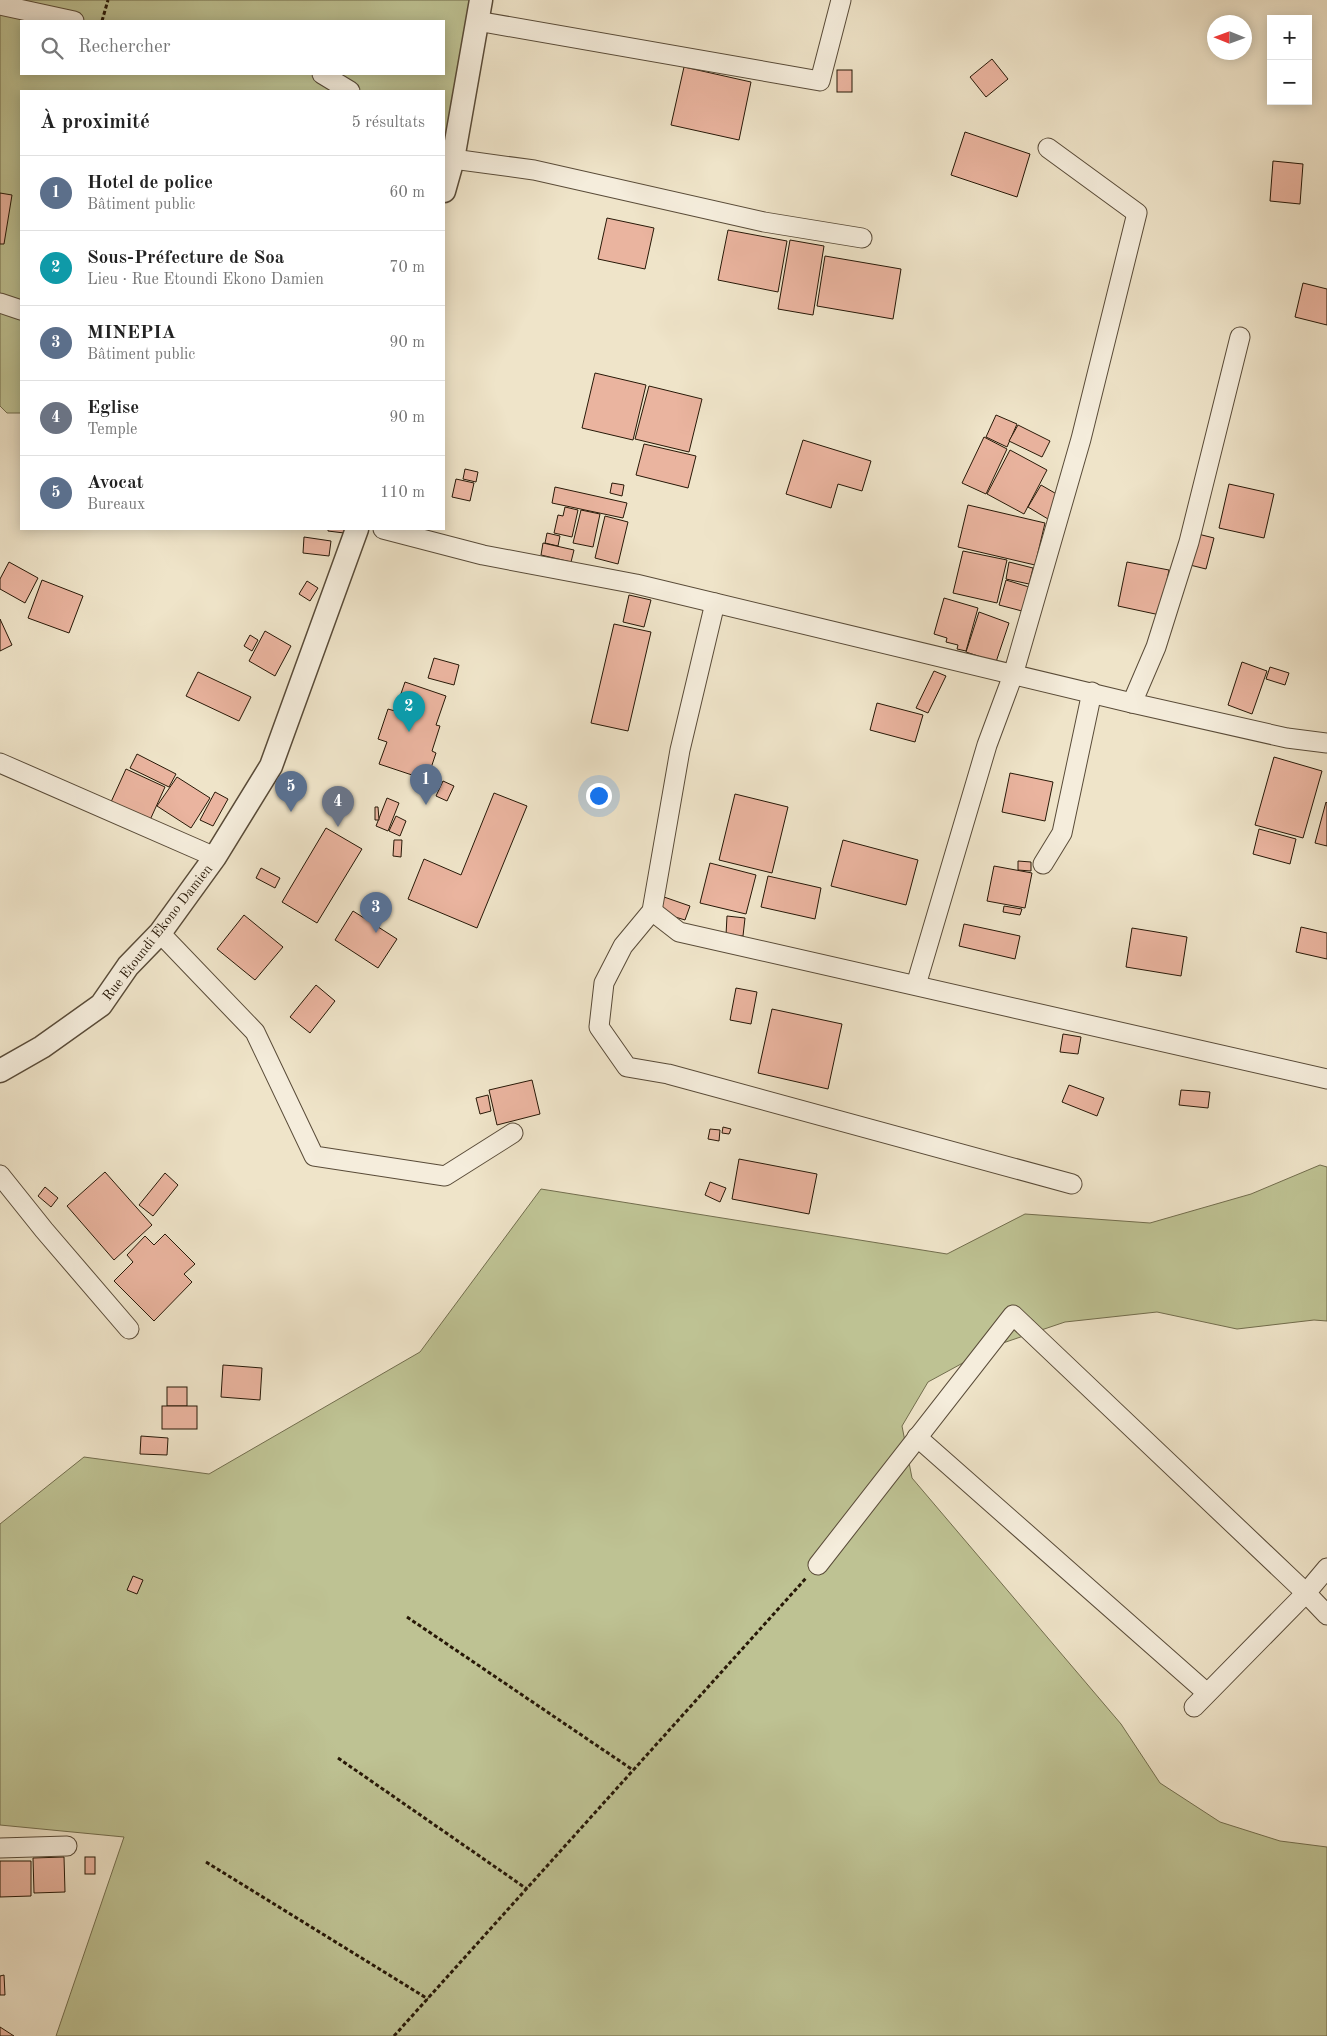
<!DOCTYPE html>
<html lang="fr">
<head>
<meta charset="utf-8">
<style>
	body { margin:0; font-family:"Old Standard TT",serif; background:#f2f2f2; color:#222 }
	.controls { position:absolute; right:15px; top:15px; display:grid; overflow:hidden; border-radius:0px; box-shadow:0 2px 12px #0003 }
	.controls button { width:45px; height:45px; display:grid; place-items:center; padding:0; border:0; border-bottom:1px solid #e0e0e0; background:#fff; color:#222; font:25px sans-serif }
	.compass { position:absolute; left:1207px; top:15px; width:45px; height:45px; border-radius:50%; background:#fff; box-shadow:0 2px 12px #0003; rotate:271deg }
	.you { position:absolute; left:598px; top:795px; width:18px; height:18px; margin:-12px; border:4px solid #fff; border-radius:50%; background:#1a73e8; box-shadow:0 0 0 8px #1a73e833 }
	.badge { display:grid; place-items:center; width:32px; height:32px; border-radius:50%; background:#8f2418; color:#fff; font-size:16px; font-weight:700 }
	.pin { position:absolute; translate:-50% -41px; filter:drop-shadow(0 1px 2px #0008) }
	.pin::after { content:''; position:absolute; top:26px; width:18px; height:15px; background:inherit; clip-path:polygon(0 0,100% 0,50% 100%) }
	.list { margin:0; padding:0; list-style:none }
	h2 { display:flex; justify-content:space-between; align-items:center; height:65px; margin:0; padding:0 20px; font-size:21px }
	h2 small { font-size:16px; font-weight:400; color:#767676 }
	.list li { display:grid; grid-template-columns:32px 1fr auto; gap:15px; align-items:center; box-sizing:border-box; height:75px; padding:0 20px; border-top:1px solid #e0e0e0 }
	.list b { display:block; font-size:19px; white-space:nowrap }
	.list p { margin:0; font-size:16px; white-space:nowrap; color:#767676 }
	.list em { font-size:16px; font-style:normal; color:#767676 }
	.icon { flex:none; width:28px; height:28px; fill:none; stroke:currentColor; stroke-width:2; stroke-linecap:round; stroke-linejoin:round }
	.map { position:relative; flex:none; width:1327px; height:2036px; overflow:hidden }
	.search { position:absolute; background:#fff; box-shadow:0 2px 12px #0003; left:20px; top:20px; width:425px; height:55px; display:flex; align-items:center; gap:12px; box-sizing:border-box; padding:0 18px; border-radius:0px; color:#767676; font-size:19px }
	.panel { position:absolute; background:#fff; box-shadow:0 2px 12px #0003; left:20px; top:90px; width:425px; height:440px; border-radius:0px }
	.map>svg:first-child { display:block }
</style>
</head>
<body>
<div class="map">
<svg width="1327" height="2036" viewBox="0 0 1327 2036">
	<rect width="100%" height="100%" fill="#efe4c9"/>
	<filter id="stains"><feTurbulence type="fractalNoise" baseFrequency=".004" numOctaves="4"/><feColorMatrix values="0 0 0 0 .2 0 0 0 0 .09 0 0 0 0 .02 0 0 0 .5 -.17"/></filter>
	<radialGradient id="worn" r=".72"><stop offset=".6" stop-color="#630" stop-opacity="0"/><stop offset="1" stop-color="#630" stop-opacity=".3"/></radialGradient>
	<g fill="#bec293" stroke="#726d4d" fill-rule="evenodd">
		<path d="M0,0H477L444,177V91H21V413H7L0,406ZM21,21H444V74H21Z"/>
		<path d="M1320,1165L1327,1167V1321L1314,1320L1237,1329L1157,1312L1065,1322L994,1346L928,1382L902,1426L912,1478L1121,1724L1160,1783L1220,1822L1280,1841L1327,1847V2036H56L124,1837L0,1825V1524L84,1457L209,1474L420,1352L541,1189L947,1254L1025,1214L1150,1223L1251,1194Z"/>
	</g>
	<g fill="#eab49f" stroke="#271807">
		<path d="M992,59L1008,79L986,97L970,77Z"/>
		<path d="M684,67L751,82L739,140L671,125Z"/>
		<rect x="837" y="70" width="15" height="22"/>
		<path d="M965,132L1030,154L1017,197L951,175Z"/>
		<path d="M1273,161L1303,164L1300,204L1270,201Z"/>
		<path d="M0,193L12,195L4,244H0Z"/>
		<path d="M607,218L654,228L645,269L598,259Z"/>
		<path d="M728,230L787,241L778,292L718,280Z"/>
		<path d="M790,240L824,246L813,315L778,309Z"/>
		<path d="M825,256L901,269L893,319L817,306Z"/>
		<path d="M1303,283L1327,289V325L1295,317Z"/>
		<path d="M595,373L646,385L633,440L582,428Z"/>
		<path d="M649,386L702,399L689,452L635,439Z"/>
		<path d="M996,415L1017,424L1007,447L986,437Z"/>
		<path d="M1018,425L1050,441L1042,457L1009,441Z"/>
		<path d="M984,437L1007,449L986,494L962,483Z"/>
		<path d="M803,440L871,461L862,491L838,484L831,508L786,494Z"/>
		<path d="M644,444L696,456L688,488L636,475Z"/>
		<path d="M1010,450L1047,470L1024,514L987,494Z"/>
		<path d="M465,469L478,472L476,482L463,479Z"/>
		<path d="M456,479L474,483L470,501L452,497Z"/>
		<path d="M612,483L624,485L622,496L610,493Z"/>
		<path d="M1229,484L1274,494L1264,538L1219,528Z"/>
		<path d="M1041,485L1060,496L1048,519L1028,507Z"/>
		<path d="M555,487L627,503L623,518L552,503Z"/>
		<path d="M968,505L1045,523L1035,565L958,547Z"/>
		<path d="M565,507L578,510L572,537L554,533L558,515L563,516Z"/>
		<path d="M581,510L600,514L593,547L573,543Z"/>
		<path d="M605,516L628,522L618,564L595,558Z"/>
		<path d="M328,529H345L344,533L328,531Z"/>
		<path d="M547,533L560,536L558,546L545,543Z"/>
		<path d="M1198,534L1214,538L1206,569L1190,565Z"/>
		<path d="M304,537L331,541L329,556L303,553Z"/>
		<path d="M543,543L574,550L571,562L541,555Z"/>
		<path d="M963,551L1007,560L997,603L953,593Z"/>
		<path d="M9,562L38,578L25,603L0,589V579Z"/>
		<path d="M1009,562L1033,568L1029,584L1006,579Z"/>
		<path d="M1127,562L1169,570L1160,615L1118,606Z"/>
		<path d="M42,580L83,596L69,633L28,618Z"/>
		<path d="M1006,580L1029,587L1022,611L999,605Z"/>
		<path d="M307,581L318,588L310,601L299,594Z"/>
		<path d="M629,595L651,600L644,627L623,622Z"/>
		<path d="M944,598L978,608L966,651L957,649L958,645L946,642L947,638L934,634Z"/>
		<path d="M979,612L1009,623L996,662L966,652Z"/>
		<path d="M0,619L12,645L0,651Z"/>
		<path d="M614,624L651,632L628,731L591,723Z"/>
		<path d="M265,631L291,646L275,676L249,661Z"/>
		<path d="M250,635L258,640L252,651L244,646Z"/>
		<path d="M434,658L459,665L454,685L428,678Z"/>
		<path d="M1242,662L1267,671L1252,714L1228,705Z"/>
		<path d="M1270,667L1289,673L1285,685L1266,679Z"/>
		<path d="M934,671L946,676L928,713L916,708Z"/>
		<path d="M198,672L251,697L239,721L186,696Z"/>
		<path d="M405,682L446,696L436,725L440,726L432,751L436,753L427,780L379,764L387,742L378,739L388,709L395,711Z"/>
		<path d="M877,703L923,715L915,742L870,730Z"/>
		<path d="M137,754L176,774L169,787L130,768Z"/>
		<path d="M1274,757L1322,771L1303,838L1255,825Z"/>
		<path d="M126,769L165,787L150,820L111,802Z"/>
		<path d="M1010,773L1053,782L1045,821L1002,812Z"/>
		<path d="M177,777L210,798L191,828L157,806Z"/>
		<path d="M443,781L454,786L447,801L436,796Z"/>
		<path d="M215,792L228,799L213,826L200,820Z"/>
		<path d="M494,793L527,806L477,928L408,899L424,859L461,875Z"/>
		<path d="M735,794L788,807L772,873L719,860Z"/>
		<path d="M387,798L399,803L388,831L376,826Z"/>
		<path d="M1326,802L1327,803V846L1315,843Z"/>
		<path d="M375,807H378L379,820H375Z"/>
		<path d="M396,816L406,821L400,836L389,831Z"/>
		<path d="M326,828L362,849L317,923L282,902Z"/>
		<path d="M1259,829L1296,839L1290,864L1253,854Z"/>
		<path d="M394,840H402L401,857L393,856Z"/>
		<path d="M843,840L918,860L906,905L831,886Z"/>
		<path d="M1018,861L1031,862V871L1018,870Z"/>
		<path d="M710,863L756,875L746,914L700,903Z"/>
		<path d="M994,866L1032,873L1025,908L987,901Z"/>
		<path d="M261,868L280,878L275,888L256,878Z"/>
		<path d="M768,876L821,888L815,919L761,907Z"/>
		<path d="M664,897L690,906L685,920L659,912Z"/>
		<path d="M1004,906L1022,909L1020,915L1003,912Z"/>
		<path d="M353,911L397,939L378,968L335,940Z"/>
		<path d="M244,915L283,947L255,980L217,949Z"/>
		<path d="M727,916L745,918L743,936L726,935Z"/>
		<path d="M964,924L1020,936L1015,959L959,946Z"/>
		<path d="M1301,927L1327,933V959L1296,952Z"/>
		<path d="M1132,928L1187,937L1181,976L1126,967Z"/>
		<path d="M316,985L335,1001L310,1033L290,1017Z"/>
		<path d="M736,988L757,992L751,1024L730,1020Z"/>
		<path d="M772,1009L842,1024L828,1089L758,1073Z"/>
		<path d="M1063,1034L1081,1037L1078,1054L1060,1052Z"/>
		<path d="M532,1080L540,1114L497,1125L489,1090Z"/>
		<path d="M1069,1085L1104,1098L1097,1116L1062,1102Z"/>
		<path d="M1181,1090L1210,1092L1208,1108L1179,1105Z"/>
		<path d="M488,1095L491,1111L480,1114L476,1098Z"/>
		<path d="M723,1127L731,1129L729,1134L722,1133Z"/>
		<path d="M710,1129L720,1130L719,1141L708,1139Z"/>
		<path d="M739,1159L817,1174L809,1214L732,1199Z"/>
		<path d="M105,1172L152,1225L114,1260L67,1206Z"/>
		<path d="M165,1173L178,1185L153,1216L139,1205Z"/>
		<path d="M710,1182L726,1188L720,1202L705,1195Z"/>
		<path d="M45,1187L58,1198L51,1207L38,1196Z"/>
		<path d="M165,1234L195,1264L184,1274L192,1282L154,1321L114,1281L133,1262L127,1255L145,1236L154,1245Z"/>
		<path d="M223,1365L262,1368L260,1400L221,1397Z"/>
		<rect x="167" y="1387" width="20" height="19"/>
		<rect x="162" y="1406" width="35" height="23"/>
		<path d="M141,1436L168,1438L167,1455L140,1454Z"/>
		<path d="M133,1576L143,1580L137,1594L127,1590Z"/>
		<path d="M64,1857L65,1892L34,1893L33,1858Z"/>
		<rect x="85" y="1857" width="10" height="17"/>
		<path d="M0,1861H31V1896L0,1897Z"/>
		<path d="M4,1975L5,1995H0V1976Z"/>
		<path d="M0,2027L14,2036H0Z"/>
	</g>
	<g fill="none" stroke-linecap="round" stroke-linejoin="round">
		<g stroke="#594b38" stroke-width="21">
			<g id="minor">
				<path d="M0,5L74,21"/>
				<path d="M477,21L820,81L841,0"/>
				<path d="M322,74L350,91"/>
				<path d="M444,153L453,159L534,170L764,222L862,238"/>
				<path d="M0,303L21,310"/>
				<path d="M383,529L483,555L636,584L1132,703L1287,738L1327,743"/>
				<path d="M715,603L680,750L652,911L623,946L604,983L599,1027L627,1067L668,1074L1072,1184"/>
				<path d="M1132,703L1156,647L1189,542L1240,337"/>
				<path d="M0,763L215,857"/>
				<path d="M1043,864L1062,833L1092,692"/>
				<path d="M652,911L679,932L1327,1079"/>
				<path d="M160,933L255,1032L314,1156L445,1176L513,1133"/>
				<path d="M916,985L987,745L1013,675L1081,439L1137,213L1048,148"/>
				<path d="M0,1175L44,1230L129,1329"/>
				<path d="M917,1437L1207,1693"/>
				<path d="M818,1565L1013,1315L1306,1593L1327,1615"/>
				<path d="M1194,1707L1306,1593L1327,1568"/>
				<path d="M0,1848L67,1846"/>
			</g>
		</g>
		<g stroke="#594b38" stroke-width="25">
			<g id="tertiary">
				<path d="M444,191L453,159L481,0"/>
				<path d="M0,1071L42,1047L101,1005L128,966L160,933L215,857L271,766L357,529"/>
			</g>
		</g>
		<g stroke="#271807" stroke-width="3" stroke-dasharray="4 2.5" stroke-linecap="butt">
			<path d="M102,21L108,0"/>
			<path d="M407,1617L633,1770"/>
			<path d="M338,1758L527,1889"/>
			<path d="M206,1862L428,1999"/>
			<path d="M394,2036L807,1577"/>
		</g>
		<use href="#minor" stroke="#f5eddc" stroke-width="19"/>
		<use href="#tertiary" stroke="#f5eddc" stroke-width="22"/>
	</g>
	<g text-anchor="middle" stroke-width="4.5" stroke-linejoin="round" paint-order="stroke">
		<g font-size="14" fill="#271807" stroke="#f5eddc">
			<text transform="translate(157 932) rotate(-52)" y="5">Rue Etoundi Ekono Damien</text>
		</g>
	</g>
	<rect width="100%" height="100%" filter="url(#stains)"/>
	<rect width="100%" height="100%" fill="url(#worn)"/>
</svg>
<div class="controls">
<button>+</button>
<button>−</button>
</div>
<svg class="compass" viewBox="-18 -18 36 36"><path d="M0-13l5 13h-10z" fill="#e53935"/><path d="M0 13l5-13h-10z" fill="#767676"/></svg>
<div class="you"></div>
<div class="pin badge" style="left:426px;top:805px;background:#5c6f8a">1</div>
<div class="pin badge" style="left:409px;top:732px;background:#0f9aa8">2</div>
<div class="pin badge" style="left:376px;top:933px;background:#5c6f8a">3</div>
<div class="pin badge" style="left:338px;top:827px;background:#6b7280">4</div>
<div class="pin badge" style="left:291px;top:812px;background:#5c6f8a">5</div>
<div class="search"><svg class="icon" aria-label="search" viewBox="0 0 24 24"><circle cx="10" cy="10" r="6"/><path d="M15 15l6 6"/></svg>Rechercher</div>
<section class="panel">
<h2>À proximité<small>5 résultats</small></h2>
<ul class="list">
<li><span class="badge" style="background:#5c6f8a">1</span><div><b>Hotel de police</b><p>Bâtiment public</p></div><em>60 m</em></li>
<li><span class="badge" style="background:#0f9aa8">2</span><div><b>Sous-Préfecture de Soa</b><p>Lieu · Rue Etoundi Ekono Damien</p></div><em>70 m</em></li>
<li><span class="badge" style="background:#5c6f8a">3</span><div><b>MINEPIA</b><p>Bâtiment public</p></div><em>90 m</em></li>
<li><span class="badge" style="background:#6b7280">4</span><div><b>Eglise</b><p>Temple</p></div><em>90 m</em></li>
<li><span class="badge" style="background:#5c6f8a">5</span><div><b>Avocat</b><p>Bureaux</p></div><em>110 m</em></li>
</ul>
</section>
</div>
</body>
</html>
